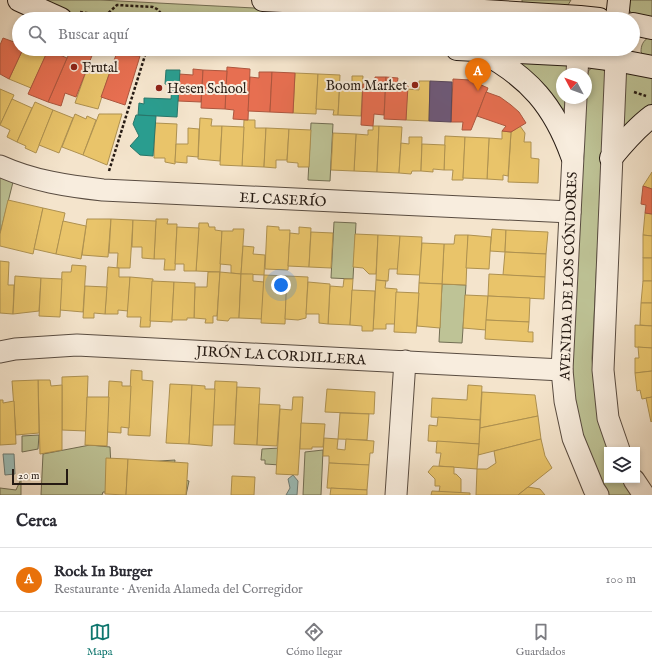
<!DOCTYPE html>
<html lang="es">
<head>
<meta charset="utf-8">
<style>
	body { margin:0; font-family:"IM FELL English",serif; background:#f7f7f7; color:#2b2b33 }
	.controls { position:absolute; right:12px; bottom:12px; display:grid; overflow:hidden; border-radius:0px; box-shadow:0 2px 6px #0003 }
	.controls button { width:36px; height:36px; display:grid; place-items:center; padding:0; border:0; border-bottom:1px solid #e1e1e2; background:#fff; color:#2b2b33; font:20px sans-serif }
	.compass { position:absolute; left:556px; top:68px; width:36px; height:36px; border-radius:50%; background:#fff; box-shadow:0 2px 6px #0003; rotate:311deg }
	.scale { position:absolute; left:12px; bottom:10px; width:56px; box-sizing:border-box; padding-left:4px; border:2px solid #251a13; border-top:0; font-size:11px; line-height:14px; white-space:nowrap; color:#251a13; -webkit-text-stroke:3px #f8edde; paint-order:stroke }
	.you { position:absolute; left:281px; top:285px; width:14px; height:14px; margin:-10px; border:3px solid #fff; border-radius:50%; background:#1a73e8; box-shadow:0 0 0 6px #1a73e833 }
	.badge { display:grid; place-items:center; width:26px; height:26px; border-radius:50%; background:#0f766e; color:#fff; font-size:13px; font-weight:700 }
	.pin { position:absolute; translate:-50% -33px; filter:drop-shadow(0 1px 2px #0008) }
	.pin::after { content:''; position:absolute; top:21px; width:14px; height:12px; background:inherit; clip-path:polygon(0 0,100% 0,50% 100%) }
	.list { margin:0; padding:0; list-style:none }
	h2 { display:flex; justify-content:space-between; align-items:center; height:52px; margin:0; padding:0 16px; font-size:17px }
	h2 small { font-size:13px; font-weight:400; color:#7c7c81 }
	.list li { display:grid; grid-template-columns:26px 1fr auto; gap:12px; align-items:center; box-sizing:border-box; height:64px; padding:0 16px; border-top:1px solid #e1e1e2 }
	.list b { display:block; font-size:15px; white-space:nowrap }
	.list p { margin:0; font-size:13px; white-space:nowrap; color:#7c7c81 }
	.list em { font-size:13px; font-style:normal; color:#7c7c81 }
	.icon { flex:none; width:22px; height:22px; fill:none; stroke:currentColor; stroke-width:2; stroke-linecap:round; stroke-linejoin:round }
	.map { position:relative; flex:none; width:652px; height:495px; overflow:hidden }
	.search { position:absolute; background:#fff; box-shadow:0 2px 6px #0003; left:12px; right:12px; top:12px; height:44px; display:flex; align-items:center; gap:10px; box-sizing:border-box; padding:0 14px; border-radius:22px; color:#7c7c81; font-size:15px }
	.sheet { height:116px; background:#fff }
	nav { display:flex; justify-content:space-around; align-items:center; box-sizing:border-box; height:56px; border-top:1px solid #e1e1e2; background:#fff; font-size:11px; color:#7c7c81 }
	nav a { display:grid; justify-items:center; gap:2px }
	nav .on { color:#0f766e }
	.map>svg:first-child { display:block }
</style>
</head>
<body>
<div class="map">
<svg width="652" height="495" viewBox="0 0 652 495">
	<rect width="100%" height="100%" fill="#f4e4cc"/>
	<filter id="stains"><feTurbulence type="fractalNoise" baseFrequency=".005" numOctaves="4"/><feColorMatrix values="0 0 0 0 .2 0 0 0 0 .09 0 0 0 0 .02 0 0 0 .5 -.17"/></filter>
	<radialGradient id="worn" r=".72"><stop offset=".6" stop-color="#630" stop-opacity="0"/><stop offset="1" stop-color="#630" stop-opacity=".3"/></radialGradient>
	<g fill="#bec396" stroke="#726e54">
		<path d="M39,0H100L466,19H91L68,13Z"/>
		<path d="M522,0H571L568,5H565L525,3L522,2Z"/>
		<path d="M628,0H652V18L632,14L628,8Z"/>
		<path d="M649,37H652V59L644,55L641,52C641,45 643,41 649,37Z"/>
		<path d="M521,62L567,64L568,74H562V98H566L564,109L562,110L520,64Z"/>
		<path d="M594,67C601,68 605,69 606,76L592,358L594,385L599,418L610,450H607V480H624L632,495H609L606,491L593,463L578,422L572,384L573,317L587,75L589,70Z"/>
		<path d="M629,73L652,77V104L625,128L622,126L624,78L626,74Z"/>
		<path d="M311,123L333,124L330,181L308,180Z"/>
		<path d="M0,176L13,182L0,234Z"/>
		<path d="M334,222L356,223L353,279L331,278Z"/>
		<path d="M442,284L466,285L462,343L439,342Z"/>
		<path d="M39,435L38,449L22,452V436Z"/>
		<path d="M90,445L110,447L111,467L145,462L175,460L173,477L189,481L186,495L103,492L102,495H41L43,454Z"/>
		<path d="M280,448V465L265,464V460H261L262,449Z"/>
		<path d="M323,450L321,495H303L305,452Z"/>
		<path d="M21,479V495H0V488L16,490Z"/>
	</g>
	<g fill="#9cbeb9" stroke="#6c7c77">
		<path d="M3,454H14L15,474L5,475Z"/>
		<path d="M293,475L298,481L297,495H286L290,488L288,479Z"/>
	</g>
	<g fill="#e9c46a" stroke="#ae9150">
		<path d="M23,49H42L40,52L46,55L31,88L9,79Z"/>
		<path d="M88,66L110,71L98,109L75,103Z"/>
		<path d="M295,73L318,74L316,114L293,113Z"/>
		<path d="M318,74L340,75L338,115H333L334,110L316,109Z"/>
		<path d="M352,76H363L361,116L338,115L340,83L352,84Z"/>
		<path d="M419,81H430L429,121L406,120L407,89L419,90Z"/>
		<path d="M0,89L14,95L0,125Z"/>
		<path d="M12,99L32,108L17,142L7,137L10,130L0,125Z"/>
		<path d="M35,102L53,110L36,153L25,148L26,146L17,142Z"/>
		<path d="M53,110L73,118L59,153L39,145Z"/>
		<path d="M75,114L86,119L87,116L96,120L83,155L62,147Z"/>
		<path d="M99,114H122L107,165L83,155Z"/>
		<path d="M200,118L212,119L211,126H222L220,161L198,159Z"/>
		<path d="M244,120H255V128H266L264,167L242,166Z"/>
		<path d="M155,123L177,124L175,164L165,162V158H154Z"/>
		<path d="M222,126L244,127L242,166L220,165Z"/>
		<path d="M373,126H379L377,172L354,171L356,134L368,135V130H373Z"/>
		<path d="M379,126L402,127L399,173L377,172Z"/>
		<path d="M520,126L525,133L524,142H531V158L539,159L538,183L508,182L511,132Z"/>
		<path d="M188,128L199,129L198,157L187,156V163L175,162L176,144H188Z"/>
		<path d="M266,128L289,129L287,160H276V168L264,167Z"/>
		<path d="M289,129L311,130L309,167H298V163L287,162Z"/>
		<path d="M502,131L511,132L508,176L503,175V180L487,179L489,138L502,139Z"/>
		<path d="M333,133L356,134L354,171L331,170Z"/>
		<path d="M445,136L465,137L463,180H452L453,170H444Z"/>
		<path d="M409,137H422L421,171H412L411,174L399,173L401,143L409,144Z"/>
		<path d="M465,137L489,138L487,179L463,178Z"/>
		<path d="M422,144L445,145L444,170L433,169V172L421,171Z"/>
		<path d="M652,172V189L643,186Z"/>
		<path d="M8,200L43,208L33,254L0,246V234Z"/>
		<path d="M43,208L65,213L56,254L34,249Z"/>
		<path d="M645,213L652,214V236L643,235Z"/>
		<path d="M87,219H111L108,257L82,255Z"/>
		<path d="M111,219L133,220L130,268H117L118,253H109Z"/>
		<path d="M156,219H168L167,224H177L175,270H164L165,259H154Z"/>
		<path d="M133,220L156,221L154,259L142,258V247H132Z"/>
		<path d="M63,221L86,226L81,259L56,254Z"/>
		<path d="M199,223H208L209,227H215V230L222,231L220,272L196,271Z"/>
		<path d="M267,226L279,227V230H290L288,270L265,269Z"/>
		<path d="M177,227L199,228L196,271H184V264H175Z"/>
		<path d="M299,227L311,228L309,267L288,266L290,233L299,234Z"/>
		<path d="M233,229H244L241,274L231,273V265L220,264L222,231H233Z"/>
		<path d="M492,229L506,230L505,252L490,251Z"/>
		<path d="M506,230L548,232L546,254L505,252Z"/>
		<path d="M311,232L333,233L331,268L309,267Z"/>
		<path d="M355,234L378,235L376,274H369L363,268L353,267Z"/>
		<path d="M378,235L400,236L398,269H389L388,281L376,280Z"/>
		<path d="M455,235H468L466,285L442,284L444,244H454Z"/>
		<path d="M468,235L491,237L489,269L466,268Z"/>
		<path d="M643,235L652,236V258H643Z"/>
		<path d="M400,236L422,237L420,275L397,274Z"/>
		<path d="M422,243L444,244L442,284L419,283Z"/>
		<path d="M243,246L254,247L253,254L265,255L264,275L241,274Z"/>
		<path d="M505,252L546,254L545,277L503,275Z"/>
		<rect x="643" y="258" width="9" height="23"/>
		<path d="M0,261L9,262L8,285H14L13,314L0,313Z"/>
		<path d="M72,265L86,266L83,312L60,310L62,272H71Z"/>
		<path d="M108,267L119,268V277H130L128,311L118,310V314H105Z"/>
		<path d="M208,272H220L217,316H213V323H205L206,319L194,318L195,287H207Z"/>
		<path d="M220,272L241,274L239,318H230L228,321L217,320Z"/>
		<path d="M241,274H253V281L264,282L262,319L239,318Z"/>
		<path d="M489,274L545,277L544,299L488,296Z"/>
		<path d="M264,275L287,276L285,324L261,323Z"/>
		<path d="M15,276L41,278L39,311L13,314Z"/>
		<path d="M287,276L308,277L306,318L298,320L285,319Z"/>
		<path d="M130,277L153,279L150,327H140L141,317H127Z"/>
		<path d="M41,278L62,279L60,317L39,316Z"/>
		<path d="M344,279H353L350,325L328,324L330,286L343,287Z"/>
		<path d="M376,280L386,281L385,288L397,289L395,324H386V329H373Z"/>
		<path d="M152,281L174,282L172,322L150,321Z"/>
		<path d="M643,281H652V303H641Z"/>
		<path d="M174,282L195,283L194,318H187V320H172Z"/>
		<path d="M308,282L330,284L328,324L319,323V314H306Z"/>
		<path d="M419,283L442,284L440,328L417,326Z"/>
		<path d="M85,286L107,287L105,314L94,313V318H83Z"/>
		<path d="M352,290L375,291L373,331H362V326L350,325Z"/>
		<path d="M396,292L419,293L416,333L394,332Z"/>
		<path d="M465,295L488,296L486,330L463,328Z"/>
		<path d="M488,296L530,298L529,322L486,320Z"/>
		<path d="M641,303H652V326L640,325Z"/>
		<path d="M486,320L529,322L528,332H533V342L485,339Z"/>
		<path d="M635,325L652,326V348L635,347Z"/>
		<path d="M638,347L652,348V371L635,373V358H639Z"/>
		<path d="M131,370L142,371V380L153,381L150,436L128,435Z"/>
		<path d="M652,371V397L642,399L640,390L637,391L635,373Z"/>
		<path d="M88,376L86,431L62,430V377Z"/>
		<path d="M38,380H50L51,386L62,385V450L40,454Z"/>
		<path d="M38,380L39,433L16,435L12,381Z"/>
		<path d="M109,381L122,382V386H131L129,428L121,427V433L107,432Z"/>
		<path d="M215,381L237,382L235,425H213Z"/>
		<path d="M170,384L192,385L189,444L166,443Z"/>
		<path d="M192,385L205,386V389H215L212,446L189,444Z"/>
		<path d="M468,385L482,386L480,420L431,417L432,398L467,400Z"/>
		<path d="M237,387L260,388L257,445L234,444Z"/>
		<path d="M327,389L375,392L374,414L325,412Z"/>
		<path d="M482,392L535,395L538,416L480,428Z"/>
		<path d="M87,397H109L107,446L85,445Z"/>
		<path d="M293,397H303L298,475L276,474L280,409L292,410Z"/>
		<path d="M652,397V421L651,422L646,398Z"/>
		<path d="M0,400H3V403L14,401L16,444L0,445Z"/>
		<path d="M259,404L280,405L277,446L257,445Z"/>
		<path d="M340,413L369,414L367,440L338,439Z"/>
		<path d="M538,416L541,439L478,455L480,428Z"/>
		<path d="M438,417L480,420L479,444L428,441L429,425L437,426Z"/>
		<path d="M301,423L325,424L323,447H312V449H300Z"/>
		<path d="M324,438L338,439L337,449L345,450L346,439L374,441L373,453H370L369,465L329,463V456H323Z"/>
		<path d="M541,439L545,456L552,468L518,495H476L477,469H487L496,463L494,451Z"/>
		<path d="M437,441L479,444L477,469L439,466L441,453H436Z"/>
		<path d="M106,458L128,459L126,495L105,494Z"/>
		<path d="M128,459L188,463L186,495H126Z"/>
		<path d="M329,463L369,465L367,490L327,488Z"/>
		<path d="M433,466L454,467V474H456L461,479V493L439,492L440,486H435V479L428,472Z"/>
		<path d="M232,476L255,477L254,495H231Z"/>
		<path d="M528,487L540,489L545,495H518Z"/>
		<path d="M331,488L367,490V495H330Z"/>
		<path d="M432,491L470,493V495H431Z"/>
	</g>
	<g fill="#e76f51" stroke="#ad563e">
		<path d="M16,37L19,39V49H23L9,79L0,74V45L3,38L14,42Z"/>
		<path d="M71,49L93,53L76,97L65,93L61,106L48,102Z"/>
		<path d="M48,50L67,58L48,102L28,94Z"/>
		<path d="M116,55L140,56L125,105L101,97Z"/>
		<path d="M227,67L250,69L248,120L233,119L234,110L225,109Z"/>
		<path d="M193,69L203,70L201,102L178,101L179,74L193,75Z"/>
		<path d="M203,70L227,71L225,109L201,108Z"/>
		<path d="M259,72H272L270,112L248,111L250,77L259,78Z"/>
		<path d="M272,72L295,73L293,113L270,112Z"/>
		<path d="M375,77H386L384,115L374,114L373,126L361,125L363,84L375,85Z"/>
		<path d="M386,77L398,78L397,85L408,86L406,120L384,119Z"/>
		<path d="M453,79L470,80L488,88L471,130H462L463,122H451Z"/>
		<path d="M486,92L500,97L511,105L519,112L526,123L511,132L502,131L506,126L477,116Z"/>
		<path d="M643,186L652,189V214L645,213L646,205L641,204Z"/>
	</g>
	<path fill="#6d597a" stroke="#57465b" d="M430,81L452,82L451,122L429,121Z"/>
	<g fill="#2a9d8f" stroke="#28766a">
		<path d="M166,70H180L177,117L138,115L139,103L144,104V98L171,99L172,85L165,84Z"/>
		<path d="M136,115L156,116L153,156L140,155L130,146L139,136L133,124Z"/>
	</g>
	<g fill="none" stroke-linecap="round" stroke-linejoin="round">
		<g stroke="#594c41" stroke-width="23">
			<g id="street">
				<path d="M616,60L603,370L608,418L619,450"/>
				<path d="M577,74L578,55"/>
				<path d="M576,98L562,370L565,401L573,438L594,489L598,495"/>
				<path d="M0,166C33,181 68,186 103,190L570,212"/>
				<path d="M0,352L15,349L77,345L562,370"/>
				<path d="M634,480L644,495"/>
				<path d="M396,495L405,361"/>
			</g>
		</g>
		<g stroke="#251a13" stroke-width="24">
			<g id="secondary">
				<path d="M19,0L61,19"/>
				<path d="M263,0L484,11L580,17L599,19"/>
				<path d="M617,19L619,0"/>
				<path d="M633,24L652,28"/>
				<path d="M457,49L578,55L616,60L652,67"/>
				<path d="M482,52C529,77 554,106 572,156"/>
				<path d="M611,158C624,142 636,128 652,116"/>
			</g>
		</g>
		<g stroke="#251a13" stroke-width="2.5" stroke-dasharray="3 2" stroke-linecap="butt">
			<path d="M80,12L105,16L117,5L153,7L157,9L166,19"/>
			<path d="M634,92L646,96"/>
			<path d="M109,171L147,49"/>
		</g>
		<use href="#street" stroke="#f8edde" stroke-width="21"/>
		<use href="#secondary" stroke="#f8edde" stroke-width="22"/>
	</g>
	<g fill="#8f2418" stroke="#f8edde" stroke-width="1.5">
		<circle cx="74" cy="67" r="4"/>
		<circle cx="415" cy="85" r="4"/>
		<circle cx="159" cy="88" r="4"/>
	</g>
	<g text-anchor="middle" stroke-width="4" stroke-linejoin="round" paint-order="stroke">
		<g font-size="14" fill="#251a13" stroke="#f8edde" text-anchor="start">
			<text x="82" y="72">Frutal</text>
			<text x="407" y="90" text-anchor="end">Boom Market</text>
			<text x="167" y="93">Hesen School</text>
		</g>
		<g font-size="14" fill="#251a13" stroke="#f8edde">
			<text transform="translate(283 199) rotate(3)" y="5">EL CASERÍO</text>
			<text transform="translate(568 276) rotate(-88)" y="5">AVENIDA DE LOS CÓNDORES</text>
			<text transform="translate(281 355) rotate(3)" y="5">JIRÓN LA CORDILLERA</text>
		</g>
	</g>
	<rect width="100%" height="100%" filter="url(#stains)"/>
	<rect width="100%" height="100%" fill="url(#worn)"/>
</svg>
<div class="controls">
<button><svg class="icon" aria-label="layers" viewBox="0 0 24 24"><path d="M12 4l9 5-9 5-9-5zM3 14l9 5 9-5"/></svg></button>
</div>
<svg class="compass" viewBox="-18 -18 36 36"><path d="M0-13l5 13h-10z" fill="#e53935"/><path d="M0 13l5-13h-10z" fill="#7c7c81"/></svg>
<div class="scale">20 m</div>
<div class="you"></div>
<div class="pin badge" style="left:478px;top:91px;background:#e8710a">A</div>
<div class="search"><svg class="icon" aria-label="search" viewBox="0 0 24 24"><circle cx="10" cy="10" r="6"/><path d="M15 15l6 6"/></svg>Buscar aquí</div>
</div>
<section class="sheet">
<h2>Cerca<small></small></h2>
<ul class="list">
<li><span class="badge" style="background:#e8710a">A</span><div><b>Rock In Burger</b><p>Restaurante · Avenida Alameda del Corregidor</p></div><em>100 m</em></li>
</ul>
</section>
<nav>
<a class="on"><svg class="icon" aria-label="map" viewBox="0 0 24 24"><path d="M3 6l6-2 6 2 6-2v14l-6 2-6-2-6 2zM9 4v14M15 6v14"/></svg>Mapa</a>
<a><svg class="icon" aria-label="directions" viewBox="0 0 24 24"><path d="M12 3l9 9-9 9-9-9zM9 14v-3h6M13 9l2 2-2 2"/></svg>Cómo llegar</a>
<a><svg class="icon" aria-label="saved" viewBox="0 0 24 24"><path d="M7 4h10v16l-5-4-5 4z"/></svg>Guardados</a>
</nav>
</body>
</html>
